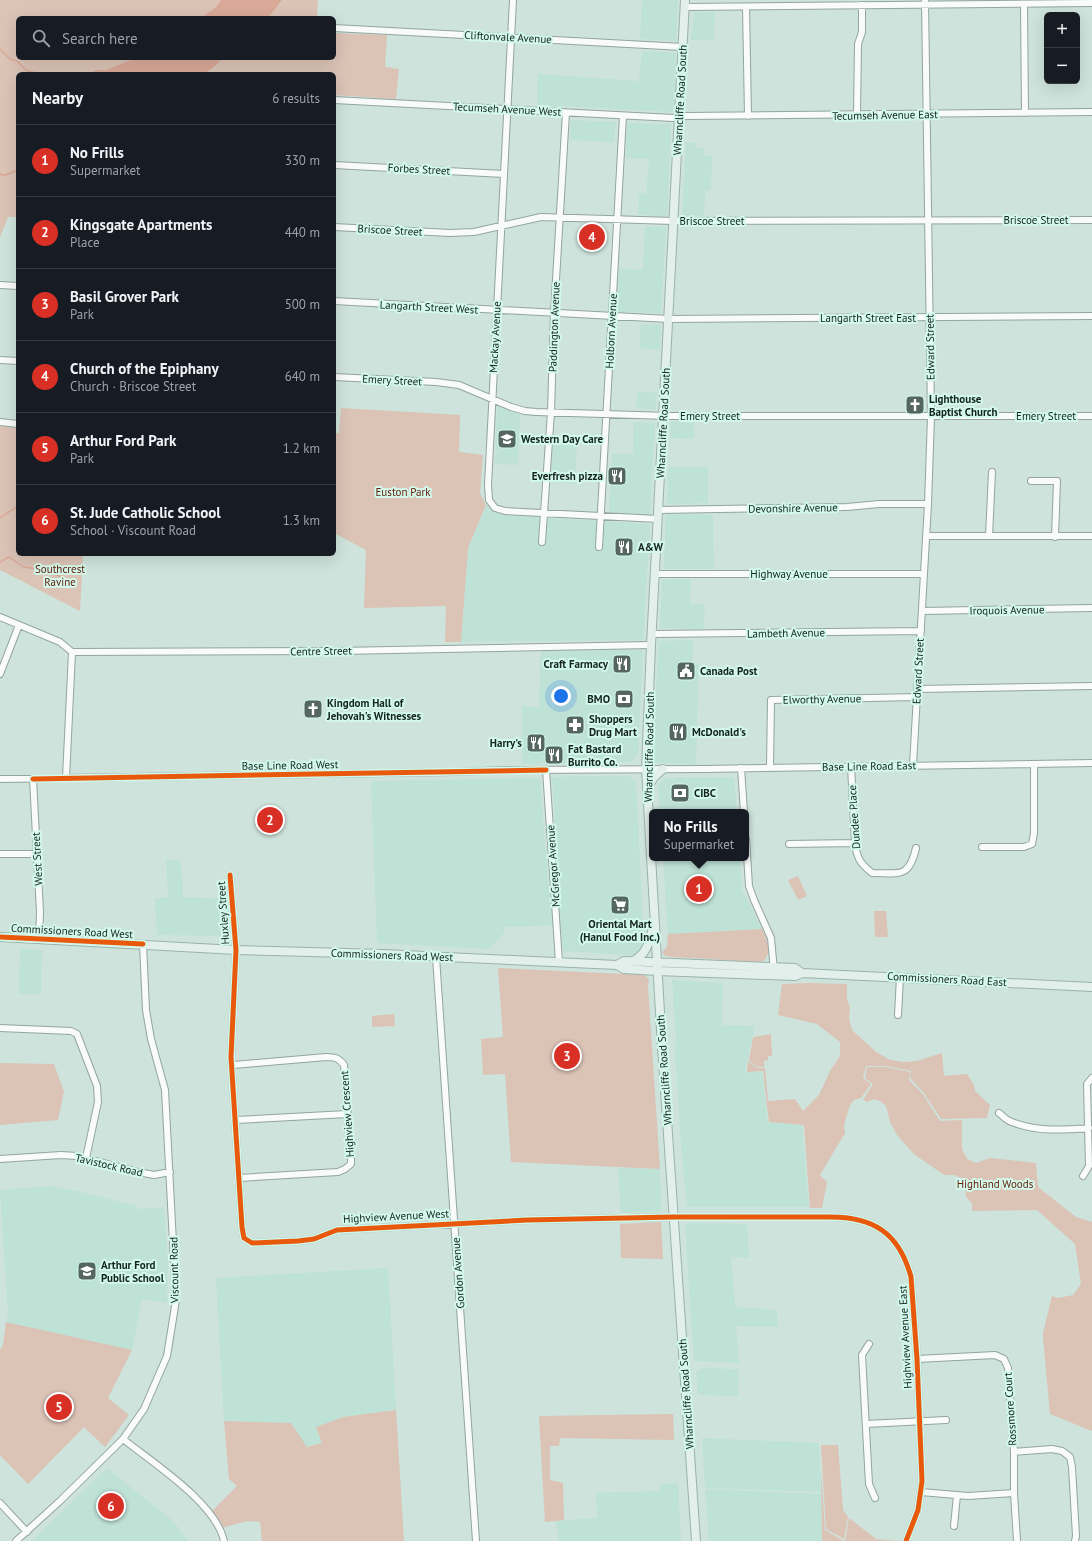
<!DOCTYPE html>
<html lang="en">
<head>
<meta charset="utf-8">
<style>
  body { margin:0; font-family:"PT Sans",sans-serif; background:#242831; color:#f1f3f6 }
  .controls { position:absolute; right:12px; top:12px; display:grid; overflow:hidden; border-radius:6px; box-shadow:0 4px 16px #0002 }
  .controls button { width:36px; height:36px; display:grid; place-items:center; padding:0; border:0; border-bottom:1px solid #363941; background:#171b24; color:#f1f3f6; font:20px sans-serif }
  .you { position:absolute; left:561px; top:696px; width:14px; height:14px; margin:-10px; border:3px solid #fff; border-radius:50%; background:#1a73e8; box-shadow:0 0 0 6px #1a73e833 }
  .badge { display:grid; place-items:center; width:26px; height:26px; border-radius:50%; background:#d93025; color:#fff; font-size:13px; font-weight:700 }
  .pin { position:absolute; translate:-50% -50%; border:2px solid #fff; box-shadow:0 1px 4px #0006 }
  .popup { position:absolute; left:649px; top:809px; width:100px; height:52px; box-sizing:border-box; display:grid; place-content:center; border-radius:6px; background:#171b24; filter:drop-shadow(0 1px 3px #0005); font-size:13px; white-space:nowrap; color:#9ea1a6 }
  .popup b { font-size:15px; color:#f1f3f6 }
  .popup::after { content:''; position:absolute; left:50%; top:100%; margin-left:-8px; border:8px solid transparent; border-top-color:#171b24 }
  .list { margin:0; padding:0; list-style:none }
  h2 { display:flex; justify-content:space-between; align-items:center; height:52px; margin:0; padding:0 16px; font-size:17px }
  h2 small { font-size:13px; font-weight:400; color:#9ea1a6 }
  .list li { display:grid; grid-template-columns:26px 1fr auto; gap:12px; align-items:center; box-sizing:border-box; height:72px; padding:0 16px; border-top:1px solid #363941 }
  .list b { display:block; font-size:15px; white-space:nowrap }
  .list p { margin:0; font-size:13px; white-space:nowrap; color:#9ea1a6 }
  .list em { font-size:13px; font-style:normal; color:#9ea1a6 }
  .icon { flex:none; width:22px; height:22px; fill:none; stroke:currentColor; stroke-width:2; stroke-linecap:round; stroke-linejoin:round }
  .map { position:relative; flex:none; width:1092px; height:1541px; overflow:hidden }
  .search { position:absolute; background:#171b24; box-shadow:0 4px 16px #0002; left:16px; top:16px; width:320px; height:44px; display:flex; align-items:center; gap:10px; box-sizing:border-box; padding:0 14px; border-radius:6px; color:#9ea1a6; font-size:15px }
  .panel { position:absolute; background:#171b24; box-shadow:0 4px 16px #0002; left:16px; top:72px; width:320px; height:484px; border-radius:6px }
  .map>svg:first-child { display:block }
</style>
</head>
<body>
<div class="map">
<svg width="1092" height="1541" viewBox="0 0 1092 1541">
  <rect width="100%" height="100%" fill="#cee3db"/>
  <path fill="#bfe2d6" d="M642,0H678L676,41L640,39Z
    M694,12H715L714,40H691Z
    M642,51L676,53L673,112L537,105L538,74L639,81Z
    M571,120L616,122L614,142L570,140Z
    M627,123L671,124L667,216L638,215L639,193L646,194L649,159L626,158Z
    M686,142L696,143V148H705V156H712L711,190L705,191L704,216H682Z
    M645,226L666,227L661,313L617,312L618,268L643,270Z
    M641,324L661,325L660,350L639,348Z
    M638,391L657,393L655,410L636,408Z
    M499,407L520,414L518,465L495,464L497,408Z
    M694,421V439L670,438L671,422Z
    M634,422L655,423L650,515L609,512L612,454H633Z
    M553,443L577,445L575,484L551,482Z
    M668,467H708V503L667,504Z
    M486,505L504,515L649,524L650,525L643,640L461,642L468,548Z
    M666,514L713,515L714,569H664Z
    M691,579L690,605L705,604L704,629L660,628L662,580Z
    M693,640V664H699L696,765L651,762L659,641Z
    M608,650H643L638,754L632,762L522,764V706L539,707L541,651Z
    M583,776H631V780H636L644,945L638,952L630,955L563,951L561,925L505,927L504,933L489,949L377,943L371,781L540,778L549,893L560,890L552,777Z
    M734,777L737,812H660L658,784L665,778Z
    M663,858H740L742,890L762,929L668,934Z
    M166,860L181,861L183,897L228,899L229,936L157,935L155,899L168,897Z
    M20,949L42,950L41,994H19Z
    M672,980L723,983L722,1025L755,1026L745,1071L747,1073L762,1072L768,1122L802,1125L809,1207H687L681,1146L675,1052L676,1039Z
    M618,1168L660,1169L661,1211L621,1213Z
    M51,1186L77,1191L137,1206L138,1209L164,1207L168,1262L167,1303L142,1299L132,1350L6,1322L8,1314L0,1190Z
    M688,1223L747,1224L749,1258L731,1257L735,1307L777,1310L778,1327L736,1326L739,1363L694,1361L685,1226Z
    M388,1268L396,1410L343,1417L316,1427L322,1443L306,1447L291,1423L224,1421L216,1278Z
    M704,1368L739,1369L738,1396L698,1395L696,1372Z
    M702,1438L819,1443L821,1492L705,1488Z
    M107,1468L174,1522L188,1541H32Z
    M678,1483L681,1541H559L556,1521L597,1518L596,1493L660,1491L661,1484Z
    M705,1489L821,1494L822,1541H709Z"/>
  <path fill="#dbc3b6" d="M0,0H221L216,7L201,18H18V58H136L105,70H96L88,74H18V217H8L0,237Z
    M282,0H318L317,18H267Z
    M334,33L387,35L385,67L399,69L396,99L334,95V74H205L217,66L222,58H334Z
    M341,408L460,415L459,452L483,455L480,493L486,505L468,548L461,642H445L446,606L364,608L366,550L334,533V433H339Z
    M0,426L18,428V554H83L80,611L0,570Z
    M798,876L807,896L798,900L788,880Z
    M874,911H886L888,937H875Z
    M762,929C768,940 774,959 758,963L711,959L671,957L665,956L662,952L667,947L668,934Z
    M498,968L645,975L649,980L648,986L660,1169L511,1162L505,1074L483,1075L481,1039L503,1037Z
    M808,983L847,984V999L850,1008L849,1018L852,1030L876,1052L890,1060L903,1062L917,1061L942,1053L944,1076L967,1074L974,1085L975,1091L990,1105L987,1118L941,1119L923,1092L910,1078L911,1071L887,1066H866L863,1078L871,1084L861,1098L854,1100L850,1105L844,1125L845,1133L820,1175L827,1182L822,1208H810L804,1125L769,1122L763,1071L747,1072L748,1061C753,1066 758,1069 765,1068L768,1101L795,1099L803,1111L819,1095L830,1071L840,1056V1042L817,1024L778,1015L782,984Z
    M394,1014L395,1026L372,1027V1016Z
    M771,1034L772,1056H768V1060L764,1061V1067C757,1067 753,1066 749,1060L753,1037Z
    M0,1063L54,1064L64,1092L58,1120L0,1125Z
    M867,1067H886L910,1072L909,1080L922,1093L940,1121L962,1120V1149L967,1159L976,1163L990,1158L1036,1163L1038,1187L1076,1217L1092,1222V1431L1050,1414L1043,1338V1333L1052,1296L1058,1298L1073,1295L1081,1284L1075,1244L1037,1210L972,1211V1203L966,1197L965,1187L963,1179L954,1175H944L914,1154L897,1135L890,1122L886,1106L880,1101L874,1099L867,1102L863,1100L873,1084L865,1078Z
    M661,1222L663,1259L621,1258L620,1224Z
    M6,1322L132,1350L108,1398L129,1415L105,1447L84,1427L28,1484L0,1455V1350L3,1345Z
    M396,1410L404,1541H262L260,1522L247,1521L222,1528L212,1511L237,1486L229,1479L224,1421L291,1423L307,1447L322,1443L316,1427L343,1417Z
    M673,1414L674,1440L560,1438L559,1446H550V1480L563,1483L564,1520L545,1522L539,1416Z
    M821,1445H838L843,1510L848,1517L844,1539L826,1529Z
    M821,1468L825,1530L844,1541H822Z
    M849,1518L876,1539L899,1541H845Z"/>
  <path fill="#daa997" d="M221,0H282L268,18H201L216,7Z
    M136,58H222L217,65L205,74H88L96,70H105Z"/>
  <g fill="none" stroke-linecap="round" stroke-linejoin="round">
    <path stroke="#daa997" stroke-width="1.5" d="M0,49L10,59L17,61L27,71L42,74
      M74,74H83
      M0,173L1,175H6L18,170
      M0,518L18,506
      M0,562L9,557L24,567L38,569L68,579"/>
    <g stroke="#94a49e" stroke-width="8">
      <path id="minor" d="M513,0L488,485L489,500L495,508L505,511L658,519
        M1024,4L1025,113
        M685,7L1092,3
        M746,7L748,116
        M334,28L683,47
        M334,100L673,118L686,116L1092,112
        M857,115L858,44L862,32V5
        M334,165L504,174
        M334,227L450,233L474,232L541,217L674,221L1092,220
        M0,285L18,286
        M334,301L669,319L1092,316
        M0,360L18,361
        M334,377L436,382L459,385L511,407L525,411L536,412L670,416H1092
        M0,422L18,424
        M1031,481H1057L1055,537
        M659,510L847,507L879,504H928
        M926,536H1092
        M989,536L992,472
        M542,542L551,412L554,313L566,113
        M599,547L623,116
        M655,574H923
        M922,611L1092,608
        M0,617L60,642L72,652L339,651L651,645
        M652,634L921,631
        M0,674L19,625
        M918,689L1092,686
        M913,765L928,504L931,416L925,0
        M851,766L855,843C857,859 860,863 872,873C899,873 909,879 916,848
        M741,768L744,812
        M770,768L771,700L917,697
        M546,770L559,962
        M66,778L72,652
        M0,779L454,772L513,770L705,769L1092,763
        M33,779L40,912L39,939
        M746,839L749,886L754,900L771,938L774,971
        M789,844L855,843
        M982,847H1024L1032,844L1034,833V764
        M0,854H37
        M230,875L236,950L231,1057L242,1227L244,1238L252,1243L298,1241L314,1239L337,1230L527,1220L674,1217H830C874,1217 899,1233 911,1277L917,1359L922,1481L918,1510L906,1541
        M436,957L476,1541
        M898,1015L900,977
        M0,1028L71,1031L77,1034L97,1086L98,1102L86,1158
        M233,1065L326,1057C335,1057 339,1058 344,1065L351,1155V1164L345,1169L338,1172L239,1178
        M999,1113C1003,1116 1007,1121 1012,1122C1036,1132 1064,1130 1089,1128
        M236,1120L347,1114
        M0,1159L61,1155L77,1156L138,1172L154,1175L170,1172
        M1083,1176L1089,1166L1087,1084L1092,1078
        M869,1344L862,1355L869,1484L875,1498
        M917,1359L995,1355L1004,1359L1008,1368L1014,1452V1493L1017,1541
        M866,1424L946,1420
        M123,1439C153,1463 216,1503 224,1541
        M1014,1452L1052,1449L1062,1451L1070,1457L1072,1467L1076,1536L1075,1541
        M921,1492L968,1496L1014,1493
        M0,1503L27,1532
        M954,1526L957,1495
        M16,1541L60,1501L123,1439L144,1409L167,1356L176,1300L165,1090L151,1039L146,1010L143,944"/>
    </g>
    <g stroke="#99b3ab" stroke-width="10">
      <path id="major" d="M685,0L651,645L646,769L662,1047L696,1541
        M647,788L654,777L663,769
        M0,937L236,950L383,954L617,965L624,969L657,971L795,976L802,973L1092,987
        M633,961C647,954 649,942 653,928
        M617,965L624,961L795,968L802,973"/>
    </g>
    <use href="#minor" stroke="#f8fbfa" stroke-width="6"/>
    <use href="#major" stroke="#e3efeb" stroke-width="8"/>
    <g stroke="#d2f9eb" stroke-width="8">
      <path id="cycleway" d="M33,779L546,770
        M230,875L236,950L231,1057L242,1227L244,1238L252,1243L298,1241L314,1239L337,1230L527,1220L674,1217H830C874,1217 899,1233 911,1277L917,1359L922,1481L918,1510L906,1541
        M0,937L143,944"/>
    </g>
    <use href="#cycleway" stroke="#e8590c" stroke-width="5"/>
  </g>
  <defs>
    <g id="church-square" transform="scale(1)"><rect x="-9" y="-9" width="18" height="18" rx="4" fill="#556660" stroke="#d2f9eb"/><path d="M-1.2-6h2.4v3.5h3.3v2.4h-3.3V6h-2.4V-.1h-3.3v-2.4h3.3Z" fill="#fff"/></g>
    <g id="school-square" transform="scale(1)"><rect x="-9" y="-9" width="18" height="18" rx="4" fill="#556660" stroke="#d2f9eb"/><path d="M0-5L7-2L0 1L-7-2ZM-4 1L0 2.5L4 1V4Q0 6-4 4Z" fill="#fff"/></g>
    <g id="restaurant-square" transform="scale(1)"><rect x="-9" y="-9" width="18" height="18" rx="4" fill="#556660" stroke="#d2f9eb"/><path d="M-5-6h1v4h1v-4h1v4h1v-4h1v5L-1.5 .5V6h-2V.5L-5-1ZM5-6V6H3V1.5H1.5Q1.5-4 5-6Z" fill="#fff"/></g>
    <g id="civic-square" transform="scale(1)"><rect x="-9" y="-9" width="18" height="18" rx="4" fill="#556660" stroke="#d2f9eb"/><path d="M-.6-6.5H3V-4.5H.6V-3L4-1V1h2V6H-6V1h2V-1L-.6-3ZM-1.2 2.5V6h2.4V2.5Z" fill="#fff"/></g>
    <g id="bank-square" transform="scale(1)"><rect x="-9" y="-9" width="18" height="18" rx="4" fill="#556660" stroke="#d2f9eb"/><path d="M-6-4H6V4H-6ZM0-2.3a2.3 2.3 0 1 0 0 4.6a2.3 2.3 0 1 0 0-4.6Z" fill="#fff"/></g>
    <g id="pharmacy-square" transform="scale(1)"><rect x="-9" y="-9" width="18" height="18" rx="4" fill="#556660" stroke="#d2f9eb"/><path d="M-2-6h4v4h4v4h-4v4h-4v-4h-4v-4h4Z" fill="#fff"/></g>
    <g id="supermarket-square" transform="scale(1)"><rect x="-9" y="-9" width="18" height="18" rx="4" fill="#556660" stroke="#d2f9eb"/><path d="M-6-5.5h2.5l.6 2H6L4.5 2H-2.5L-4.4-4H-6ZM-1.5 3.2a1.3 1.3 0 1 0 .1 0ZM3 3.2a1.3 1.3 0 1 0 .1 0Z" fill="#fff"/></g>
  </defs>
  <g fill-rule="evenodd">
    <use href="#church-square" x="915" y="405"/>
    <use href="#school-square" x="507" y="439"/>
    <use href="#restaurant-square" x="617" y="476"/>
    <use href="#restaurant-square" x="624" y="547"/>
    <use href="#restaurant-square" x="622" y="664"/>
    <use href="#civic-square" x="686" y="671"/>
    <use href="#bank-square" x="624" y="699"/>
    <use href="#church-square" x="313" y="709"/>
    <use href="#pharmacy-square" x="575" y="725"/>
    <use href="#restaurant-square" x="678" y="732"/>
    <use href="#restaurant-square" x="536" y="743"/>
    <use href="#restaurant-square" x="554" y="755"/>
    <use href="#bank-square" x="680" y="793"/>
    <use href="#supermarket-square" x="620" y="905"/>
    <use href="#school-square" x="87" y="1271"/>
  </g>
  <g text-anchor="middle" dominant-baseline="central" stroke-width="4" stroke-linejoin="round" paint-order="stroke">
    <g font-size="11" fill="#14231e" stroke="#d2f9eb">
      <text transform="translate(508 37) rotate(3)">Cliftonvale Avenue</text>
      <text transform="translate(680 100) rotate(-87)">Wharncliffe Road South</text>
      <text transform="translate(507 109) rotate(3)">Tecumseh Avenue West</text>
      <text transform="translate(885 115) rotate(-1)">Tecumseh Avenue East</text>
      <text transform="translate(419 169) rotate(3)">Forbes Street</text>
      <text x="1036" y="220">Briscoe Street</text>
      <text x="712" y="221">Briscoe Street</text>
      <text transform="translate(390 230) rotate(3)">Briscoe Street</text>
      <text transform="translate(429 307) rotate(3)">Langarth Street West</text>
      <text x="868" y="318">Langarth Street East</text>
      <text transform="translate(554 327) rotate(-88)">Paddington Avenue</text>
      <text transform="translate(611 331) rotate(-87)">Holborn Avenue</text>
      <text transform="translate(495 337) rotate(-87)">Mackay Avenue</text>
      <text transform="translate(930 347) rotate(-91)">Edward Street</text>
      <text transform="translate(392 380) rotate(3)">Emery Street</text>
      <text x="710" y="416">Emery Street</text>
      <text x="1046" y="416">Emery Street</text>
      <text transform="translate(663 423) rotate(-87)">Wharncliffe Road South</text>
      <text transform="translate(793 508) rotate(-1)">Devonshire Avenue</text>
      <text x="789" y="574">Highway Avenue</text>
      <text transform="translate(1007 610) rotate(-1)">Iroquois Avenue</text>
      <text transform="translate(786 633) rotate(-1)">Lambeth Avenue</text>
      <text transform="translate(321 651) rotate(-1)">Centre Street</text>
      <text transform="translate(918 671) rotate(-87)">Edward Street</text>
      <text transform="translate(822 699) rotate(-1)">Elworthy Avenue</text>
      <text transform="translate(649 747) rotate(-89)">Wharncliffe Road South</text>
      <text transform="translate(290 765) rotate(-1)">Base Line Road West</text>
      <text transform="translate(869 766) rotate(-1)">Base Line Road East</text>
      <text transform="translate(854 817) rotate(-94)">Dundee Place</text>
      <text transform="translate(37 859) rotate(-93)">West Street</text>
      <text transform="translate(553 866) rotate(-94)">McGregor Avenue</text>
      <text transform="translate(223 913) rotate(-94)">Huxley Street</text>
      <text transform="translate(72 931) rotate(3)">Commissioners Road West</text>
      <text transform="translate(392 955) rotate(2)">Commissioners Road West</text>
      <text transform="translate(947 979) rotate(3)">Commissioners Road East</text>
      <text transform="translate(664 1070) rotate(-94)">Wharncliffe Road South</text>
      <text transform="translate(347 1114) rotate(-94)">Highview Crescent</text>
      <text transform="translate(109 1165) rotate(13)">Tavistock Road</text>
      <text transform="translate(396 1216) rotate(-3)">Highview Avenue West</text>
      <text transform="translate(174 1270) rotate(-91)">Viscount Road</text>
      <text transform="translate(458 1273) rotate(-94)">Gordon Avenue</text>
      <text transform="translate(905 1337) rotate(-93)">Highview Avenue East</text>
      <text transform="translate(686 1394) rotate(-94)">Wharncliffe Road South</text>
      <text transform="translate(1010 1409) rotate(-94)">Rossmore Court</text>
    </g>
    <g font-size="11" font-weight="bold" fill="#14231e" stroke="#d2f9eb" text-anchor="start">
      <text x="929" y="399">Lighthouse<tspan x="929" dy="13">Baptist Church</tspan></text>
      <text x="521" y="439">Western Day Care</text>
      <text x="603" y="476" text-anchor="end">Everfresh pizza</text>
      <text x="638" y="547">A&amp;W</text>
      <text x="608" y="664" text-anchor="end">Craft Farmacy</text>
      <text x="700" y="671">Canada Post</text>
      <text x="610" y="699" text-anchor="end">BMO</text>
      <text x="327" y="703">Kingdom Hall of<tspan x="327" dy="13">Jehovah's Witnesses</tspan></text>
      <text x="589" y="719">Shoppers<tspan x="589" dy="13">Drug Mart</tspan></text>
      <text x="692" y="732">McDonald's</text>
      <text x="522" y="743" text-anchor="end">Harry's</text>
      <text x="568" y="749">Fat Bastard<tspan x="568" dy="13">Burrito Co.</tspan></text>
      <text x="694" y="793">CIBC</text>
      <text x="620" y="924" text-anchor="middle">Oriental Mart<tspan x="620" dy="13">(Hanul Food Inc.)</tspan></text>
      <text x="101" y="1265">Arthur Ford<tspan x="101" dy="13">Public School</tspan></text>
    </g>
    <g font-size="11" fill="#66200d" stroke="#d2f9eb">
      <text x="403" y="492">Euston Park</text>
      <text x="60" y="569">Southcrest<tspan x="60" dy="13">Ravine</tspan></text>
      <text x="995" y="1184">Highland Woods</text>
    </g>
  </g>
</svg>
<div class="controls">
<button>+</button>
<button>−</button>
</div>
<div class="you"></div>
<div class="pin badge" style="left:699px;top:889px">1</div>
<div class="popup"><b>No Frills</b>Supermarket</div>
<div class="pin badge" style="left:270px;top:820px">2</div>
<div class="pin badge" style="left:567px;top:1056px">3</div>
<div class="pin badge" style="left:592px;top:237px">4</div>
<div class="pin badge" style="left:59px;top:1407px">5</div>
<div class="pin badge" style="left:111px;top:1506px">6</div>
<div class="search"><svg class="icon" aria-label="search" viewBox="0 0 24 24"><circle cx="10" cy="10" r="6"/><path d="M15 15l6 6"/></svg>Search here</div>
<section class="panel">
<h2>Nearby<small>6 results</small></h2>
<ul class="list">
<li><span class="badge">1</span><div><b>No Frills</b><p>Supermarket</p></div><em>330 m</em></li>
<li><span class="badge">2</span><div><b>Kingsgate Apartments</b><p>Place</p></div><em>440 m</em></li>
<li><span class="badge">3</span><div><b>Basil Grover Park</b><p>Park</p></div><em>500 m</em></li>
<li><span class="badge">4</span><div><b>Church of the Epiphany</b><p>Church · Briscoe Street</p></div><em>640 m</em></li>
<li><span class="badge">5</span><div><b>Arthur Ford Park</b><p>Park</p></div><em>1.2 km</em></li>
<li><span class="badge">6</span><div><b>St. Jude Catholic School</b><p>School · Viscount Road</p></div><em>1.3 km</em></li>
</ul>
</section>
</div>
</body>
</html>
